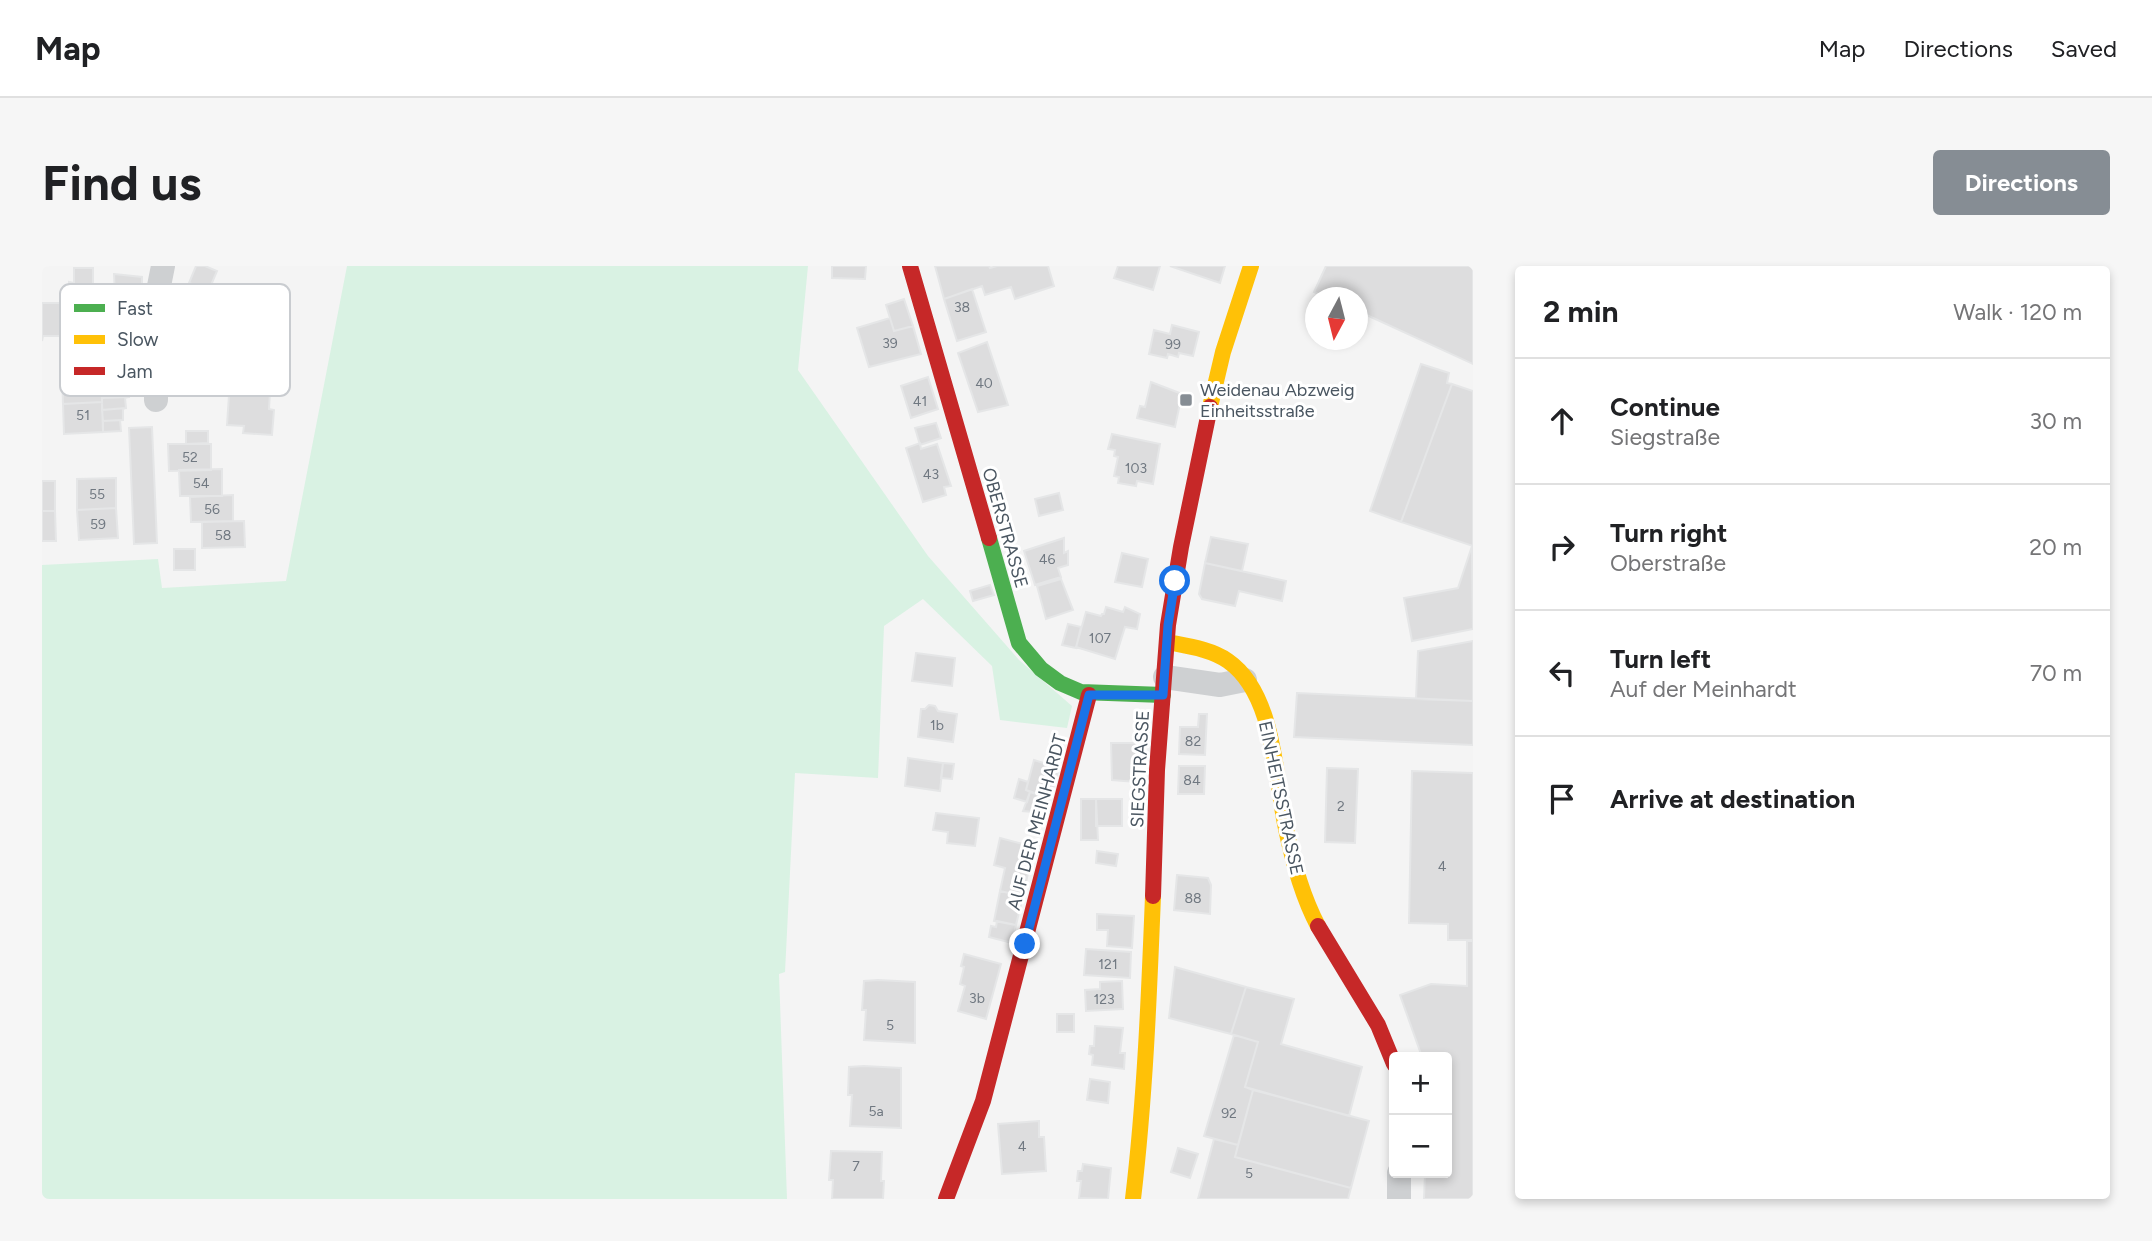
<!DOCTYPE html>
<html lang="en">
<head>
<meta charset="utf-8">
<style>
  body { margin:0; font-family:Figtree,sans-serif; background:#f6f6f6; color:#202124 }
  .controls { position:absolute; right:21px; bottom:21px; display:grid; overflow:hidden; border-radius:7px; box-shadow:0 4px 10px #0003 }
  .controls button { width:63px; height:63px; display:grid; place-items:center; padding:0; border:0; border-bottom:2px solid #e0e0e0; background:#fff; color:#202124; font:35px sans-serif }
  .compass { position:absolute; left:1263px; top:21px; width:63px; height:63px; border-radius:50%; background:#fff; box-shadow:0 4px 10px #0003; rotate:187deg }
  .stop { position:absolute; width:21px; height:21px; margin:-16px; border:5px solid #1a73e8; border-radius:50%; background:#fff }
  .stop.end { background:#1a73e8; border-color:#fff; box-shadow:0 2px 7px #0008 }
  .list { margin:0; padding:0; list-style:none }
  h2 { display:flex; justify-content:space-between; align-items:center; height:91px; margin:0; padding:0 28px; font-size:30px }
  h2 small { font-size:23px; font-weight:400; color:#757577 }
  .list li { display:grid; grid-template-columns:46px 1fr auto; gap:21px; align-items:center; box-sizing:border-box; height:126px; padding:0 28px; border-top:2px solid #e0e0e0 }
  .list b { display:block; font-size:26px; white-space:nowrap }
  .list p { margin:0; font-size:23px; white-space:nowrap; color:#757577 }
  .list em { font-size:23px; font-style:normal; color:#757577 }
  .icon { flex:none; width:38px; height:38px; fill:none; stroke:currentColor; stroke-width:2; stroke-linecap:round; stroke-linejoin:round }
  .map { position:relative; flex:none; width:1431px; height:933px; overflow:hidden; border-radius:7px }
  header { display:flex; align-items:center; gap:42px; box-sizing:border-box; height:98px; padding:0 35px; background:#fff; border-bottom:2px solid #e0e0e0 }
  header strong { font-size:33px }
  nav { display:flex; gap:38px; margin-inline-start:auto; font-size:24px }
  .intro { display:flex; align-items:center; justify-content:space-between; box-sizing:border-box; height:168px; padding:0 42px }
  h1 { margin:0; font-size:49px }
  .button { padding:18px 32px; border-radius:7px; background:#868d94; color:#fff; font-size:24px; font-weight:700 }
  main { display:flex; gap:42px; padding:0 42px }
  aside { flex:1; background:#fff; border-radius:7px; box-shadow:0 4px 10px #0003 }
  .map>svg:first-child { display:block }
</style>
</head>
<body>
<header>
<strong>Map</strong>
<nav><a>Map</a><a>Directions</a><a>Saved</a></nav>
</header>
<div class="intro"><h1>Find us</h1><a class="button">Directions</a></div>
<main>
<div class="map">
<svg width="1431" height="933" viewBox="0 0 1431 933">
  <rect width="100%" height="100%" fill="#f4f4f4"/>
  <path fill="#d9f2e3" d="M305,0H766L756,104L886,290L977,394L1030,440L1025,462L958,454L950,400L881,333L842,360L836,512L753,507L743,706L737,708L745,933H0V299L116,293L120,322L244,315Z"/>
  <path fill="#ddddde" stroke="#e5e6e7" stroke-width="2" d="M154,0H163L175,5L167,24L147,17Z
    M790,0H824L823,13L790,12Z
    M893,0H947L948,2L955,0H1006L1012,20L973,33L969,21L943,29L940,20L902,33Z
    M1076,0H1118L1111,24L1072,12Z
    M1128,0H1183L1178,17Z
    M1284,0H1431V98L1316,45V32H1285L1272,26Z
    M32,2H51V33H77L75,53H54V59H22V49H27V16L32,17Z
    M72,8L100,11V30H73Z
    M930,23L944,66L915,75L902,33Z
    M862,33L871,60L852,65L844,39Z
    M0,37H27V49H22V59H26V70H1L0,75Z
    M848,52L852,65L871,60L879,88L827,101L815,62Z
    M1130,59L1157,66L1151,90L1137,87L1136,91L1126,88L1125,92L1107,88L1112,64L1128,68Z
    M945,76L966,139L936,146L916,87Z
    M1379,98L1407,107L1405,117L1410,118L1359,256L1328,245Z
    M59,106L60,136L21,138L20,107Z
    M886,111L896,143L869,152L859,120Z
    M1109,116L1140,128L1133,161L1095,152L1098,140L1103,141Z
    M1410,118L1431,125V280L1359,256Z
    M86,120L87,131L60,132L59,121Z
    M204,123L233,125L228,126L227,143L232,144L230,169L201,167L202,160L185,159L187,129L204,130Z
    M87,131L83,132L84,142L60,144V132Z
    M60,136L61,166L22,168L21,138Z
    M84,142L81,143V154L61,155L60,144Z
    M78,154L79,165L61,166V155Z
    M894,157L899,172L878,179L873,162Z
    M110,161L115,277L92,278L87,162Z
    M144,165H166V177L144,178Z
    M1070,168L1118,178L1111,218L1095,215L1094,220L1076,217L1077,211L1072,210L1076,191L1072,190L1073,184L1066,183Z
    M878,177L879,183L895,178L909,220L902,221L904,229L881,236L864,182Z
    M126,178H169V204L127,205Z
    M180,203V230H138L137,204Z
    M74,212V242L35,244V213Z
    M0,215H13V245H0Z
    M1017,227L1021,244L997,250L993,233Z
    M191,229V255L149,256L148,231Z
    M74,242L76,272L37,274L35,244Z
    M0,245H13L14,275H0Z
    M202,255L203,281L160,282V256Z
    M1169,271L1206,278L1200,305L1163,297Z
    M1022,272V287L1026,285V299L1016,302L1019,311L993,319L982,285Z
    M1430,280L1431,363L1370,375L1362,332L1416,322Z
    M132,283H153V304H132Z
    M1080,287L1106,293L1100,321L1073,316Z
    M1163,297L1244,315L1240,335L1197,325L1193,340L1160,333L1157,328Z
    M1019,313L1031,344L1004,353L995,320Z
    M948,319L952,329L931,335L928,325Z
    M1064,341L1081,346L1083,341L1098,348L1095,363L1083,361L1073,393L1034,381L1044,346L1059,350L1060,348H1062Z
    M1026,358L1039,361L1034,382L1020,379Z
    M1431,375V435L1374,433L1376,385Z
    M874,387L913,392L910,420L870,415Z
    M1255,427L1431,435V479L1252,471Z
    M887,439L893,440L896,445L915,448L911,476L876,471L879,443H883Z
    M1157,448H1165L1163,489L1137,488L1138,461H1156Z
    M1069,477H1095L1094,516L1070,514Z
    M866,492L901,497L898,525L863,520Z
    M992,494L1017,502L1008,532L984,524Z
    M901,497L912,498L910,513L899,512Z
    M1137,500H1163L1162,528H1136Z
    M1285,502L1316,503L1313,577L1283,576Z
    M1370,505L1431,507V674H1406V658L1367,657Z
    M977,513L986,516L984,524L988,526L985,536L972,532Z
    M988,526L1007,532L1003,547L981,545Z
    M1039,533H1054L1056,574H1039Z
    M1054,533H1080V560H1054Z
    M894,547L937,552L933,580L905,577L906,566L891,564Z
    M958,572L981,578L975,604L986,607L981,630L958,625L963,602L952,599Z
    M1055,585L1076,588L1074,600L1054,597Z
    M1135,609L1166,612L1169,619L1168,648L1132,644Z
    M958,625L981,630L974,659L952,655Z
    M1055,648L1092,650L1090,682L1065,680L1066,664H1055Z
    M955,655L974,659L970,677L947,671L949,660L954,661Z
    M1425,675H1431V933H1382L1383,907H1405V791H1380L1358,729L1389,718L1425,720Z
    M1044,683L1089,686L1088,712L1042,709Z
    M922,688L959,698L944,753L916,745L923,720L918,718L922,701L919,700Z
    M1133,701L1204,721L1189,768L1127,752Z
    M836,714L873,716V777L822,774L824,744H820L822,715Z
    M1080,715L1081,743L1044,745L1043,724L1058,723V716Z
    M1204,721L1252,733L1239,778L1320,801L1307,850L1203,821L1216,776L1189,768Z
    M1015,748H1032V766H1015Z
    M1053,760L1081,762L1078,787H1083L1082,803L1050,799L1051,789L1047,788L1048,780H1052Z
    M1192,769L1216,776L1203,821L1211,824L1196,879L1162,870Z
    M822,800L859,802V862L808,860L810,829H806L807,801Z
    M1048,813L1068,816L1066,837L1045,834Z
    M1211,824L1327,855L1309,922L1193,891Z
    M997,855V871H1002L1004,905L960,908L956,858Z
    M1172,873L1196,879L1193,891L1309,922L1306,933H1156Z
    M1136,882L1156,888L1148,912L1129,906Z
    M789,885L840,886L839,915H842L841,933H790L791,914H787Z
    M1041,898L1069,902L1066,933L1037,932L1039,915H1035L1036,905H1040Z"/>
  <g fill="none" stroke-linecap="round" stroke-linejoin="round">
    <path stroke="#ced0d2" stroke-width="24" d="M114,134L115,30L121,0
      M1123,411L1178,419L1203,414
      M1357,907V933"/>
    <path stroke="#4caf50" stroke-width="16" d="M947,272L977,377L999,403L1018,417L1039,426L1121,429"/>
    <path stroke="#ffc107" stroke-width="16" d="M1168,141L1181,86L1209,0
      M1125,376C1145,380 1169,383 1186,395C1232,427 1233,508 1243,558C1250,593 1259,628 1276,660
      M1091,933C1103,832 1107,731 1111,630"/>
    <path stroke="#c62828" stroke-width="16" d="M868,0L947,272
      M1111,630L1115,504L1126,359L1139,281L1168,141
      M1276,660L1336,759L1352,798
      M904,933L941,835L1047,429"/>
  </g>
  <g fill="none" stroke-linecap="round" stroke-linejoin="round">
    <path stroke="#1a73e8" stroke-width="9" d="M983,678L1047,429H1121L1126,359L1133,315"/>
  </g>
  <rect fill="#868d94" stroke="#fff" stroke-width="2.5" x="1137" y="127" width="14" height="14" rx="3.5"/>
  <g text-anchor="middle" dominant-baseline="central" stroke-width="6" stroke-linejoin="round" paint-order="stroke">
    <g font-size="14" fill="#707881">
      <text x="920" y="41">38</text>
      <text x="848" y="77">39</text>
      <text x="1131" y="78">99</text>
      <text x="942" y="117">40</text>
      <text x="878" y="135">41</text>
      <text x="41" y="149">51</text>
      <text x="148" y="191">52</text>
      <text x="1094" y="202">103</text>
      <text x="889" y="208">43</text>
      <text x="159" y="217">54</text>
      <text x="55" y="228">55</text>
      <text x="170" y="243">56</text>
      <text x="56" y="258">59</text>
      <text x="181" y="269">58</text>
      <text x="1005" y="293">46</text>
      <text x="1058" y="372">107</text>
      <text x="895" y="459">1b</text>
      <text x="1151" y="475">82</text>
      <text x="1150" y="514">84</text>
      <text x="1299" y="540">2</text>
      <text x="1400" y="600">4</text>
      <text x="1151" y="632">88</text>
      <text x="1066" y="698">121</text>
      <text x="935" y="732">3b</text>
      <text x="1062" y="733">123</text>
      <text x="848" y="759">5</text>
      <text x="834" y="845">5a</text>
      <text x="1187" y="847">92</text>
      <text x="980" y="880">4</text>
      <text x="814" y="900">7</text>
      <text x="1207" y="907">5</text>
    </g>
    <g font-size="18" fill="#4a5661" stroke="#fff" text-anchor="start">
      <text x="1158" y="124">Weidenau Abzweig<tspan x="1158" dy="21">Einheitsstraße</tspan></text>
    </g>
    <g font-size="18" fill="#4a5661" stroke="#fff">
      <text transform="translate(963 262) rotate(74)">OBERSTRASSE</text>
      <text transform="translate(1098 503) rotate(-87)">SIEGSTRASSE</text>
      <text transform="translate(1239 532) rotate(78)">EINHEITSSTRASSE</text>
      <text transform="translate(995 556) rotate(-75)">AUF DER MEINHARDT</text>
    </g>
  </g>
  <rect x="18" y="18" width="230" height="112" rx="10" fill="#fff" stroke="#c9ccd0" stroke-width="2"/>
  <rect x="32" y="38" width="31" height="8" fill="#4caf50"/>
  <rect x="32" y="69" width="31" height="9" fill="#ffc107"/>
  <rect x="32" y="101" width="31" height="8" fill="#c62828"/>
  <g font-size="19" fill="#4a5661">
    <text x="75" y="49">Fast</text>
    <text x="75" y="80">Slow</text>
    <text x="75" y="112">Jam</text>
  </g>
</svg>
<div class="controls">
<button>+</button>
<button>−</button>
</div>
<svg class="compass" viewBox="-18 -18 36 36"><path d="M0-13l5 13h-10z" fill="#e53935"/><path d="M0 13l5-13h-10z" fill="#757577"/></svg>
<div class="stop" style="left:1133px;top:315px"></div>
<div class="stop end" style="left:983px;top:678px"></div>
</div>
<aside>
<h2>2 min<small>Walk · 120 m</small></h2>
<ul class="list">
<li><svg class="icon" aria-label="ahead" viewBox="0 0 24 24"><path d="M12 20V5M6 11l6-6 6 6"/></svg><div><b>Continue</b><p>Siegstraße</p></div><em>30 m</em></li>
<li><svg class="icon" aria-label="right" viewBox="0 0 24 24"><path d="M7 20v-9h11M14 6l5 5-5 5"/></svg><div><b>Turn right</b><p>Oberstraße</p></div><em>20 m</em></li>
<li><svg class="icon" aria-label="left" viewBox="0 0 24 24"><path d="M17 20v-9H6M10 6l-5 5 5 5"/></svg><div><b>Turn left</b><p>Auf der Meinhardt</p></div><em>70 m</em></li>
<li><svg class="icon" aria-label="arrive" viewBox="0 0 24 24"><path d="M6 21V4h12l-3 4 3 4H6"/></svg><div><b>Arrive at destination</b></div></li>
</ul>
</aside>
</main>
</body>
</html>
